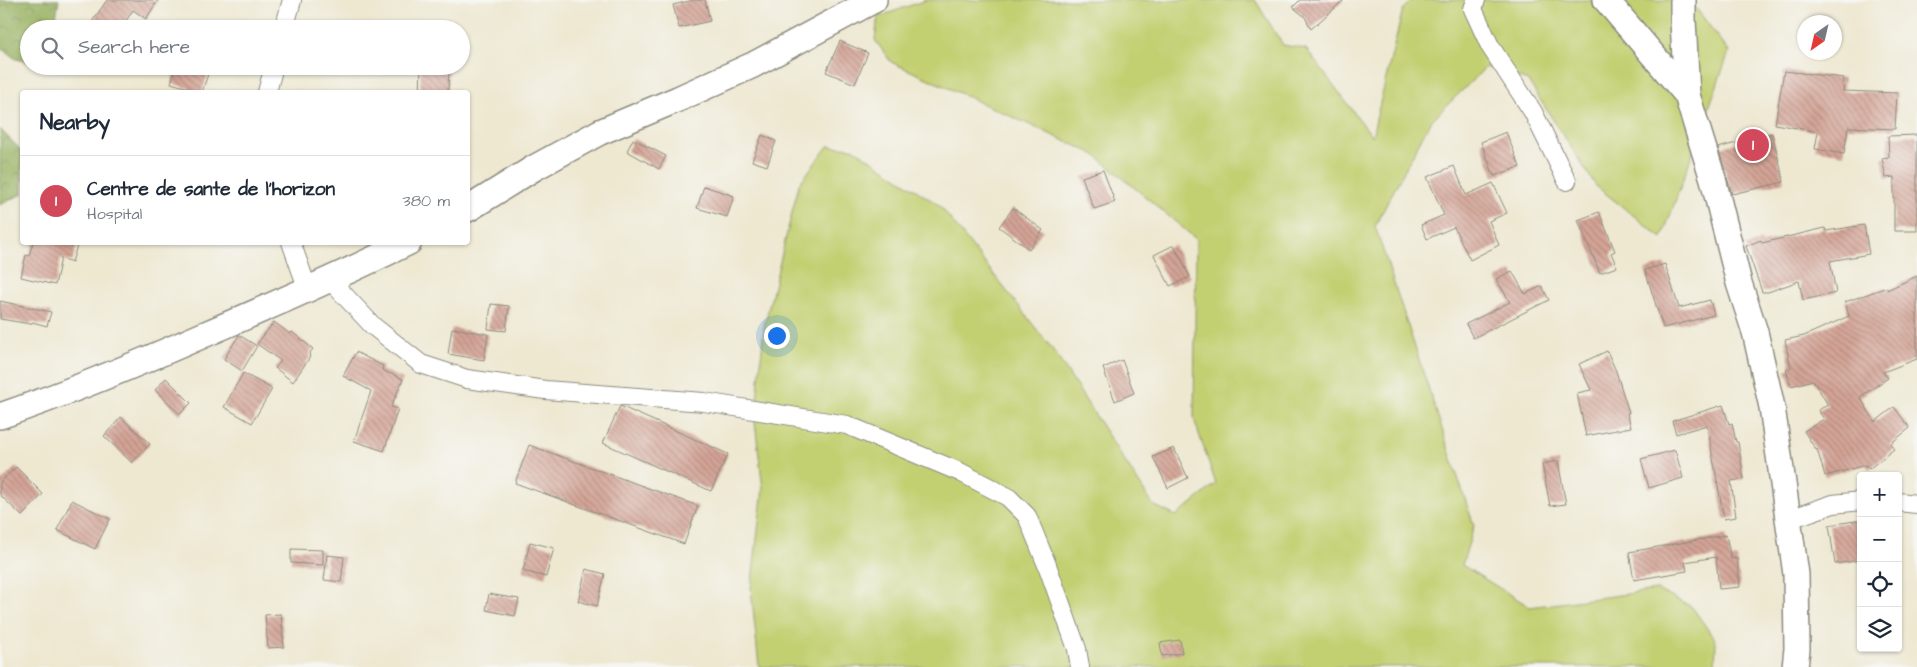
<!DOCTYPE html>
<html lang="en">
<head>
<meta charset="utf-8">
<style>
  body { margin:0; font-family:"Architects Daughter",sans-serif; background:#f6f6f7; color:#1f2937 }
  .controls { position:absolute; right:15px; bottom:15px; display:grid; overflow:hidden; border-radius:5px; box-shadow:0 1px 4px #0004 }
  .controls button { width:45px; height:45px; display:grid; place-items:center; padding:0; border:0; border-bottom:1px solid #e0e1e3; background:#fff; color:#1f2937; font:25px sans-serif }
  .compass { position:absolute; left:1797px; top:15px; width:45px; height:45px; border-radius:50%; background:#fff; box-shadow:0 1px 4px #0004; rotate:214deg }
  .you { position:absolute; left:776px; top:335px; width:18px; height:18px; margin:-12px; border:4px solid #fff; border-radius:50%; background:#1a73e8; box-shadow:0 0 0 8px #1a73e833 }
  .badge { display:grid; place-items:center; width:32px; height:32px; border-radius:50%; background:#d1495b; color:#fff; font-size:16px; font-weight:700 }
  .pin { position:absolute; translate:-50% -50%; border:2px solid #fff; box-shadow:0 1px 5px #0006 }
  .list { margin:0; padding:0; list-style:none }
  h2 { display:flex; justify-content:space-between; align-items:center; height:65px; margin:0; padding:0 20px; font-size:21px }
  h2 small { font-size:16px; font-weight:400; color:#747a83 }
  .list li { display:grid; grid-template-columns:32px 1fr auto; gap:15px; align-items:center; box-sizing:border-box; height:90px; padding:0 20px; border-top:1px solid #e0e1e3 }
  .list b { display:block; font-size:19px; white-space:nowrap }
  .list p { margin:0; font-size:16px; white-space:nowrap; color:#747a83 }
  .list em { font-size:16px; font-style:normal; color:#747a83 }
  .icon { flex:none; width:28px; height:28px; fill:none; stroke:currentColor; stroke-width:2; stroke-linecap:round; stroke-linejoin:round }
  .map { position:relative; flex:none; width:1917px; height:667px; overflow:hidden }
  .search { position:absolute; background:#fff; box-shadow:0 1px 4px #0004; left:20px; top:20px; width:450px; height:55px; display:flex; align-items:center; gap:12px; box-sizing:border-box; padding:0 18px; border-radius:28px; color:#747a83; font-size:19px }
  .panel { position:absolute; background:#fff; box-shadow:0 1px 4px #0004; left:20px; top:90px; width:450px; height:155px; border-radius:5px }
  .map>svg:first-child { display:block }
</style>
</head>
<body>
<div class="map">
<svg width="1917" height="667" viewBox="0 0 1917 667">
  <defs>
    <pattern id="forest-crowns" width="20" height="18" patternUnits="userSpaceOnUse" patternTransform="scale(1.25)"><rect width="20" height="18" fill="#9ab264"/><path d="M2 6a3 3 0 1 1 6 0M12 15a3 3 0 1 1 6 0" fill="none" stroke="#7e9153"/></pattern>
    <pattern id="building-back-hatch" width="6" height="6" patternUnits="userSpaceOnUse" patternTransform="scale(1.25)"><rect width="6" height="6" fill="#d4a496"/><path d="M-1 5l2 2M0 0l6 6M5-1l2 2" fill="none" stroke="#ac867b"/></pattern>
  </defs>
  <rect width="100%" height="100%" fill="#f6f6f2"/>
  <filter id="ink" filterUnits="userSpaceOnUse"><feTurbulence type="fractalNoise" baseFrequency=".02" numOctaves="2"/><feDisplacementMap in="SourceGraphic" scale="10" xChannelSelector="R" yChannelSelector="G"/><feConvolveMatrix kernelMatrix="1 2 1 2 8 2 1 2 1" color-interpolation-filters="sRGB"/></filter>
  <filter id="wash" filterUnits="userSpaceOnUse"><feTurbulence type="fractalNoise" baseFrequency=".0096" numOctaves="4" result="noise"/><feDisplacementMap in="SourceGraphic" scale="20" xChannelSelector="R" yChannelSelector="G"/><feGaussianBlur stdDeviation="1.12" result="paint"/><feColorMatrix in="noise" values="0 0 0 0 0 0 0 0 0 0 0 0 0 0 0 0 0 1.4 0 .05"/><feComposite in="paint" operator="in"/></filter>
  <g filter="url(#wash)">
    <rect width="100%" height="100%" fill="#eee8d1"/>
    <path fill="#c3d072" stroke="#777e4e" d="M926,0H1255L1283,45L1306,49L1372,136L1403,9L1412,0H1690L1729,52L1662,238L1596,186L1528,81L1486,67L1430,122L1375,226L1474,526L1462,565L1530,607L1657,590L1692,607L1716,641L1715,667H759L751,588L763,489L755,422L764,327L799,184L828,146L853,148L940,206L1053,350L1153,505L1176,516L1216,484L1194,419L1196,239L1094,154L891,62L875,40L878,17Z"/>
    <path fill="url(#forest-crowns)" stroke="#626e48" d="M0,0H59L54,29H29V62L16,59L0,48Z
      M0,129L22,151V194L0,205Z"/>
    <g id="blocks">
      <path fill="url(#building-back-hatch)" d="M107,0H158L146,19L133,10L121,29H87Z
        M694,0H705L710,21L679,28L673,5Z
        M1300,0H1344L1311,29L1305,17L1293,7Z
        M840,41L868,53L855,84L826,72Z
        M176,66H196L209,71L202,92L171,83Z
        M421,66H449L448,92H420Z
        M1784,71L1844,78L1843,91L1897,93L1895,129L1848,127L1844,154L1815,149L1818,132L1775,124Z
        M1506,132L1520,167L1494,176L1481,142Z
        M1772,133L1784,182L1732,194L1718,148Z
        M762,135L776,141L767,166L752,161Z
        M1917,135V231H1894V177L1886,178L1882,158L1889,157L1888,136Z
        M633,139L666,156L659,169L627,151Z
        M1454,166L1466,195L1493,183L1507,213L1489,221L1499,245L1470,260L1454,227L1427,239L1421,225L1444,215L1427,177Z
        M1103,170L1115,202L1094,209L1082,177Z
        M704,186L734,196L727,217L697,208Z
        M1013,208L1043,230L1029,249L999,227Z
        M1599,212L1615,251L1611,253L1617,267L1600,273L1578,220Z
        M1864,225L1869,254L1830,261L1836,293L1803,300L1799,281L1768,292H1762L1746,246L1761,240L1762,243L1825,228L1826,231Z
        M33,242H78L72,262L61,258L55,285L21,277L26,255L29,256Z
        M1174,245L1190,277L1170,286L1154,255Z
        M1665,264L1679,308L1710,300L1714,315L1663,328L1645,270Z
        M1512,271L1525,294L1542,286L1549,300L1473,338L1466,324L1510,302L1496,279Z
        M1917,276V359L1883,372L1888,378L1860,397L1875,422L1894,407L1910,428L1890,444L1894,449L1869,469L1866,465L1825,476L1817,449L1816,450L1804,431L1824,419L1818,410L1828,405L1813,380L1791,386L1786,370L1791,368L1785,340L1804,336L1849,316L1845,302L1887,287V290Z
        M0,301L51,312L47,326L32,322L31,324L0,319Z
        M491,304L509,306L506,331L488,329Z
        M274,322L290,334L292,332L313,349L309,354L310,357L293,382L275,368L281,361L257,344Z
        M452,328L488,334L484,360L448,354Z
        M239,335L257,346L242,371L224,359Z
        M1607,351L1616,371L1629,413H1627L1631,427L1586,436L1577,393L1591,390L1579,364Z
        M356,352L383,366L382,370L403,379L391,407L398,409L384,451L354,441L371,391L343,376Z
        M1122,360L1134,393L1115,401L1103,368Z
        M243,373L272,389L252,423L224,407Z
        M166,378L191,403L180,414L155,390Z
        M1723,405L1729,424L1732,423L1736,442H1738L1744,479L1731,481L1736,517L1724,519L1707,425L1676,434L1672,421Z
        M620,406L728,454L711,491L603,443Z
        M121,417L150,444L132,463L104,436Z
        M529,445L698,506L684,544L515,483Z
        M1174,448L1188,478L1168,488L1153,457Z
        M1675,450L1683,478L1649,488L1641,459Z
        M1558,461L1566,504L1550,506L1542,464Z
        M16,467L43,494L22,516L0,495V482Z
        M72,500L110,519L95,549L57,530Z
        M1861,520V560L1835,564L1829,525Z
        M1726,535L1731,559L1737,558L1740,587L1719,589L1716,557L1685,562L1687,571L1634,580L1629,552Z
        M530,542L554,548L546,577L523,571Z
        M291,549L323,550V565L291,563Z
        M327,555L344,557L341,582L324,580Z
        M586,569L605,574L597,606L578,601Z
        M489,594L519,599L515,616L486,610Z
        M281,614L284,647L268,648L265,615Z
        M1180,640L1182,653L1162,656L1160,643Z"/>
    </g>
  </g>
  <g filter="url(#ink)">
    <use href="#blocks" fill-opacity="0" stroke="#8c8a7e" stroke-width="1"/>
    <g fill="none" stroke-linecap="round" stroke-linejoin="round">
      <g stroke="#8c8a7e" stroke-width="20">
        <path id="street" d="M1476,0L1473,9L1490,46L1533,112L1567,181
          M284,29L292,0
          M267,92L274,66
          M291,242L308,290
          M331,281L373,326L421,364L467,379L545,390L704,402L847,425L960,472L1008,497L1027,516L1047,565L1077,649L1080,667
          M1898,502L1917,504
          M1790,519L1833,504L1861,501"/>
      </g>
      <g stroke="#8c8a7e" stroke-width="28">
        <path id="secondary" d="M1606,0L1687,95
          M1683,0V20L1687,95L1713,179L1739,283L1755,332L1772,407L1796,574L1797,649L1795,667
          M468,209L534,168L600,132L678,99L753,65L874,0
          M0,416C68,393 135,365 201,336C271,306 340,276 409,242"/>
      </g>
      <use href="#street" stroke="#fff" stroke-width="18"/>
      <use href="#secondary" stroke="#fff" stroke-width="25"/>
    </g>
  </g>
</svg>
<div class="controls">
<button>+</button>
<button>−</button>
<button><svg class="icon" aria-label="locate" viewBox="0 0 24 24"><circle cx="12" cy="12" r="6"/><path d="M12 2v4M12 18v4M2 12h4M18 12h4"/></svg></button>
<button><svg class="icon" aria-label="layers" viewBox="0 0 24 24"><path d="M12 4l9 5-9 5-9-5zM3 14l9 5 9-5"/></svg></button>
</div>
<svg class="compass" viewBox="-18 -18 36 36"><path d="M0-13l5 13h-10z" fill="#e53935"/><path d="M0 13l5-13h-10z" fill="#747a83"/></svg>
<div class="you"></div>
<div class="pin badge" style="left:1753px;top:145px">1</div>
<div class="search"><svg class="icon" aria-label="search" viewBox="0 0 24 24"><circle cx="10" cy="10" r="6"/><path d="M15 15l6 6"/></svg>Search here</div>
<section class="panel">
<h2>Nearby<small></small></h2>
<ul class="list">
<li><span class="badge">1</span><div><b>Centre de sante de l'horizon</b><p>Hospital</p></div><em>380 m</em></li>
</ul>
</section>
</div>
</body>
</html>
